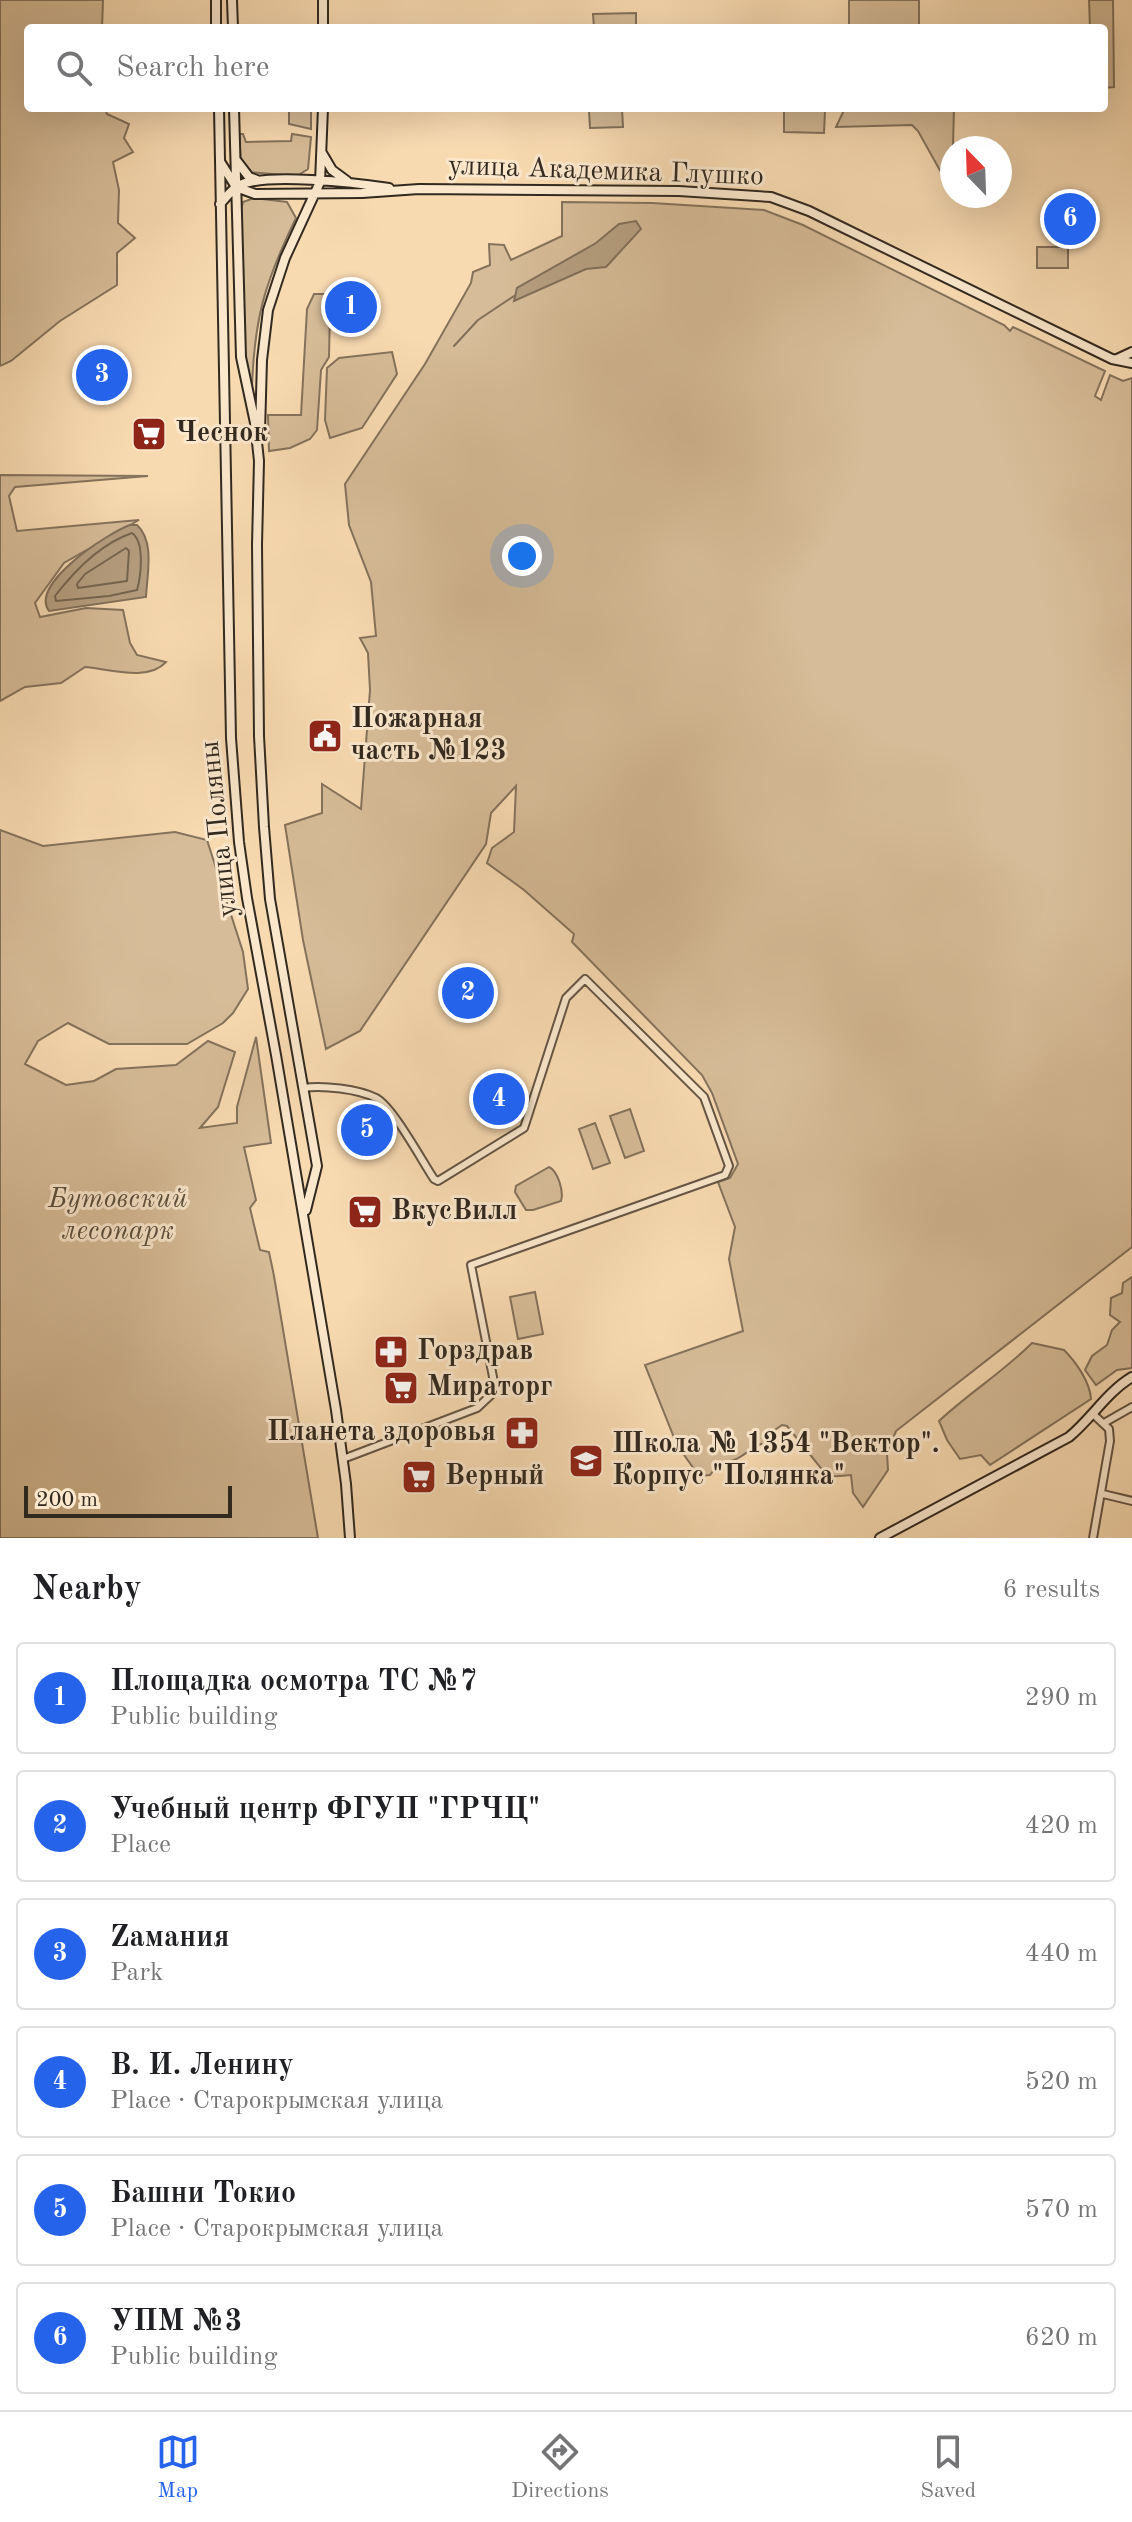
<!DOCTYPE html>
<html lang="en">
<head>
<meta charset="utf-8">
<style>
  body { margin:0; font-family:"Old Standard TT",serif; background:#f2f2f2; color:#202124 }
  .compass { position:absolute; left:940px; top:136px; width:72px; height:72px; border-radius:50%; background:#fff; box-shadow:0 8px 32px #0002; rotate:337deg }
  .scale { position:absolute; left:24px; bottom:20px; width:208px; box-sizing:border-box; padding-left:8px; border:4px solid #32291f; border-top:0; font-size:22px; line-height:28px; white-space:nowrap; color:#32291f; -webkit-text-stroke:6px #fae7cc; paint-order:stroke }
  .you { position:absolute; left:522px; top:556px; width:28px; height:28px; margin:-20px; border:6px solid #fff; border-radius:50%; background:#1a73e8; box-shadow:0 0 0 12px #1a73e833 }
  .badge { display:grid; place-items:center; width:52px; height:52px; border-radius:50%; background:#2563eb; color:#fff; font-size:26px; font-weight:700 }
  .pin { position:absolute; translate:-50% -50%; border:4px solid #fff; box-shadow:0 2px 8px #0006 }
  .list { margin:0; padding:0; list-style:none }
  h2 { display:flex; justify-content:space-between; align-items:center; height:104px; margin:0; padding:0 32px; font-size:34px }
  h2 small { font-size:26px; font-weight:400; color:#757577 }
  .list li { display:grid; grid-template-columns:52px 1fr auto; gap:24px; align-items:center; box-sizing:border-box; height:112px; margin:0 16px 16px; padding:0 16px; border:2px solid #e0e0e0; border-radius:8px }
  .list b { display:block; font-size:30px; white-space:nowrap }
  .list p { margin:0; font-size:26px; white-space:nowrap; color:#757577 }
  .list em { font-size:26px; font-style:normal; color:#757577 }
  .icon { flex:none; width:44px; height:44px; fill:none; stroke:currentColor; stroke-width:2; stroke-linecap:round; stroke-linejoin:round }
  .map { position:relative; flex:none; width:1132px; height:1538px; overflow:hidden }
  .search { position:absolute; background:#fff; box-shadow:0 8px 32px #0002; left:24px; right:24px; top:24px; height:88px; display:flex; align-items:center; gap:20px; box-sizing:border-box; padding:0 28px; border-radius:8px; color:#757577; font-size:30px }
  .sheet { height:872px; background:#fff }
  nav { display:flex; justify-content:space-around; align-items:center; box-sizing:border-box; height:112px; border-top:2px solid #e0e0e0; background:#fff; font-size:22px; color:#757577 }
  nav a { display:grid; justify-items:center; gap:4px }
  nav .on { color:#2563eb }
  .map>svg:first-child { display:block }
</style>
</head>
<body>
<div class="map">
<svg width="1132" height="1538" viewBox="0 0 1132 1538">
  <rect width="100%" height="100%" fill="#f8dab1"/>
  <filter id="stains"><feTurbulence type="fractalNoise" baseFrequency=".0025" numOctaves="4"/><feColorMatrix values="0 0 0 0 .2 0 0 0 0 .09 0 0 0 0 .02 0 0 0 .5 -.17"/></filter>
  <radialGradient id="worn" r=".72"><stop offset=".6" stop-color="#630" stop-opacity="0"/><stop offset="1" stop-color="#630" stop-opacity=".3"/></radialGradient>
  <path fill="#d6bc98" stroke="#84725c" stroke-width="2" d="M0,0H103L102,28H28V108H105L107,114L129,124L124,138L133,152L113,162L119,190L118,223L135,238L117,253V285L60,321L11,361L0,366Z
    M849,0H919V28H849Z
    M1089,0H1113L1114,87L1104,88V28H1090Z
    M636,13V28H594L593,14Z
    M289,108H311V129L289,124Z
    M845,108H954L952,183H947L918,131L912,125L836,127Z
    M622,109L623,127L590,128L589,110Z
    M784,109L825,110L824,133L784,132Z
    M239,134H243L246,142L291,141L292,134L311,137L308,169L297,176L247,172L241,162Z
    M254,198L287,202L296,218C265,282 254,318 252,389L245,364L240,214L243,202Z
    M562,202L652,203L764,210L803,225L1004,325L1010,331L1013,327L1105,371L1095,396L1101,400L1110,375L1123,381L1132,378V1247L896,1431L887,1453L888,1470L863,1507L853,1493L851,1475L828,1477L787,1426L782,1425L769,1434L771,1448L761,1444C744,1451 742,1462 720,1462L710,1475L699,1476L677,1445L645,1365L743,1331L729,1259L735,1227L718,1182L730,1178L738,1164L712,1093L702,1075L572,942L574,934L524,890L487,863L492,848L514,832L516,786L491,813L486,844L360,1031L326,1049L303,940L285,825L322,813V784L361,809L370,690L368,653L360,638L376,636L371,582L349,525L345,484L425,364L471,283L473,272L490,265L489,244L504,245L511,260L562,236Z
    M1037,247H1068V268H1037Z
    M314,294H334L330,310L329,357L321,370L317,430L310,439L290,448L269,451L268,415H301L307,309Z
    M392,352L397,374L362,428L330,438L325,420L327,368L339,358Z
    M0,475L148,476L15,487L9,496L17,531L139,520L64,563L35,603L40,617L86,608L123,610L130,643L137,655L166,662C148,682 109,669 85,667L61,683L25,687L0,701Z
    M0,830L43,846L175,832L207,840L243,952L248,989L233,1013L223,1023L187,1044H109L68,1023L38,1041L25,1064L66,1085L94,1081L116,1069L176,1065L208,1041L235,1052L218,1107L200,1128L237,1123V1107L256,1037L271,1143L244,1147L256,1200L250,1208L260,1250L269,1252L274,1276L318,1538H0Z
    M630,1109L644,1151L625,1158L610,1116Z
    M595,1123L610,1163L593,1169L579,1129Z
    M549,1167C558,1171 564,1192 561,1201L533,1210H526L515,1192L516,1186Z
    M1132,1277V1368L1117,1370L1096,1385L1085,1370L1092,1356L1107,1345L1112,1330L1120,1322L1110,1315L1111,1298L1122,1293L1123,1283Z
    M535,1292L543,1334L518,1339L510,1297Z
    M1032,1343L1064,1350C1076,1362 1090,1382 1091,1399L990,1465L981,1455L960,1459L947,1440L939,1421C969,1393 1003,1372 1032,1343Z"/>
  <path fill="#b59e7f" stroke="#816f59" stroke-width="2" d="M636,221L641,229L606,267L586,269L514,301L517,288L596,243L619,224Z
    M130,525H137C155,541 147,575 146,597L49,611C29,584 108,533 130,525Z"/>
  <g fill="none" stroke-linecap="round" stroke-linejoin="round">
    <path stroke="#74644f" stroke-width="2" d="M132,533C145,542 141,576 137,590L109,596L56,601L55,596C75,570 100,544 132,533Z
      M126,548L129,551L127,581L78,588L77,584L85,574Z"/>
    <path stroke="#816f59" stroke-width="2" d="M454,346L478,320L514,296"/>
    <g stroke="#645544" stroke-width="10">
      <path id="street" d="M303,1088C323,1085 358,1089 376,1098C393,1107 422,1161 434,1179L438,1181L524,1128L566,998L585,979L704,1097L729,1166L725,1175L471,1265L494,1382L493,1393L477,1408L343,1459
        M1093,1414L1109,1429L1110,1441L1093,1538
        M1104,1423L1132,1407
        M1103,1494L1132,1501"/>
    </g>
    <g stroke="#32291f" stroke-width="12">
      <path id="secondary" d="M216,0V28
        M232,0L233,28
        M323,0V28
        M219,108L231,738L239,842L247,898L276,1055L336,1410L346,1484L350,1538
        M234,108L241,357L255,423L259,461L257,545L259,736L264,827L270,899L317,1166L306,1210
        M322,153L332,170L347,181
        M236,160L249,177L257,180
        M221,163L236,187L255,194L362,193L419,189L679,191L771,197L809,211L1112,359L1132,363
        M220,204C225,199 231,190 238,186C263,172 358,183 389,188
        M1117,359L1132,352
        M260,432L262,360L268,310L285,258L320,182L323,108
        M880,1538L1069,1437C1092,1418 1107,1392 1132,1377"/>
    </g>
    <use href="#street" stroke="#fae7cc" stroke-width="6"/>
    <use href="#secondary" stroke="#fae7cc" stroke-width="8"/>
  </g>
  <defs>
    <g id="supermarket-square" transform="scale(1.8)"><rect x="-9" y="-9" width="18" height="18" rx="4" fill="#8f2418" stroke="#fae7cc"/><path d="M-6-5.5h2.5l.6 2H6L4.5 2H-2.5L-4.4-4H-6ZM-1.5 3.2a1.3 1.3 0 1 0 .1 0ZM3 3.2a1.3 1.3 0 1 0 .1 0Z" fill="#fff"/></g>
    <g id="civic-square" transform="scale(1.8)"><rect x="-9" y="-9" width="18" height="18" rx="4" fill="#8f2418" stroke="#fae7cc"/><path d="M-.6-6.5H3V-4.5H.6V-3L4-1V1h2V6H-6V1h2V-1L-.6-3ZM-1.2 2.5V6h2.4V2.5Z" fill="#fff"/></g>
    <g id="pharmacy-square" transform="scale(1.8)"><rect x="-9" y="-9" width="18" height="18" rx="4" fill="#8f2418" stroke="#fae7cc"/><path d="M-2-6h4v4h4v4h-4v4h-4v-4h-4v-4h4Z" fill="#fff"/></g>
    <g id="school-square" transform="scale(1.8)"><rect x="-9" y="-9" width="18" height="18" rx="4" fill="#8f2418" stroke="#fae7cc"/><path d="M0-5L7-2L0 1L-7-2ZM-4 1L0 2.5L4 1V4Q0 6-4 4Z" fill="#fff"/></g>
  </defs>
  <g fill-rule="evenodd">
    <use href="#supermarket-square" x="149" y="434"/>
    <use href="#civic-square" x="325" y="736"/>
    <use href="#supermarket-square" x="365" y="1212"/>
    <use href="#pharmacy-square" x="391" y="1352"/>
    <use href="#supermarket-square" x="401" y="1388"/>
    <use href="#pharmacy-square" x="522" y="1433"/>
    <use href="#school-square" x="586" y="1461"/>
    <use href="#supermarket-square" x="419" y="1477"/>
  </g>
  <g text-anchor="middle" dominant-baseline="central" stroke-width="6" stroke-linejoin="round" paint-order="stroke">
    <g font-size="28" fill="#32291f" stroke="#fae7cc">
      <text transform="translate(606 172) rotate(2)">улица Академика Глушко</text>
      <text transform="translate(220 829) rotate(-96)">улица Поляны</text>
    </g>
    <g font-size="28" font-weight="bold" fill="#32291f" stroke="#fae7cc" text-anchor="start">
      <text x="175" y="434">Чеснок</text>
      <text x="351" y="720">Пожарная<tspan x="351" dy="32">часть №123</tspan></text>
      <text x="391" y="1212">ВкусВилл</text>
      <text x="417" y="1352">Горздрав</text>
      <text x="427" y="1388">Мираторг</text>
      <text x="496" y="1433" text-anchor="end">Планета здоровья</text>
      <text x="612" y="1445">Школа № 1354 "Вектор".<tspan x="612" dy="32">Корпус "Полянка"</tspan></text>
      <text x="445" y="1477">Верный</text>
    </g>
    <g font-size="28" font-style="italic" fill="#5b4e3d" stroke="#fae7cc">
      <text x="118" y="1200">Бутовский<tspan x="118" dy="32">лесопарк</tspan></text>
    </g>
  </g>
  <rect width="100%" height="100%" filter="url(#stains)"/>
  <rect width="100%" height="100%" fill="url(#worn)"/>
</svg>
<svg class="compass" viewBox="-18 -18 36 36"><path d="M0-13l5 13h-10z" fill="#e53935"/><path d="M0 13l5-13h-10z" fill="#757577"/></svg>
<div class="scale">200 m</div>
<div class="you"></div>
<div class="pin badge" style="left:351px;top:307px">1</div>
<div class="pin badge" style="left:468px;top:993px">2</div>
<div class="pin badge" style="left:102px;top:375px">3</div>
<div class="pin badge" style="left:499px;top:1099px">4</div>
<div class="pin badge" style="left:367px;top:1130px">5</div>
<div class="pin badge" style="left:1070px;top:219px">6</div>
<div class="search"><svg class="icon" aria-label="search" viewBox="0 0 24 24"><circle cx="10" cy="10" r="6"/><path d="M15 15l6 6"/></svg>Search here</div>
</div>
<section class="sheet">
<h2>Nearby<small>6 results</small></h2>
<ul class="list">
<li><span class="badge">1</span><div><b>Площадка осмотра ТС №7</b><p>Public building</p></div><em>290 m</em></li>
<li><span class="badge">2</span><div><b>Учебный центр ФГУП &quot;ГРЧЦ&quot;</b><p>Place</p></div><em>420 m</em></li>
<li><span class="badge">3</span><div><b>Zамания</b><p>Park</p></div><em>440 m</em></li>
<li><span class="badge">4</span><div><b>В. И. Ленину</b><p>Place · Старокрымская улица</p></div><em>520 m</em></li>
<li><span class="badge">5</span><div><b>Башни Токио</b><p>Place · Старокрымская улица</p></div><em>570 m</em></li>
<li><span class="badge">6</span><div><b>УПМ №3</b><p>Public building</p></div><em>620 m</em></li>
</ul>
</section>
<nav>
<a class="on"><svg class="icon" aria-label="map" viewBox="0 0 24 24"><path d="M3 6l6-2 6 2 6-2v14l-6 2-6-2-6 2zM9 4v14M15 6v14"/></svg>Map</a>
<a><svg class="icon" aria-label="directions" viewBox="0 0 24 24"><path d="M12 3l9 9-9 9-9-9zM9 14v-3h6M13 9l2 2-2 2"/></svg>Directions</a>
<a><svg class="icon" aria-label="saved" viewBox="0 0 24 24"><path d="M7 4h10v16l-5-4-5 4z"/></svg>Saved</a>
</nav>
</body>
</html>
